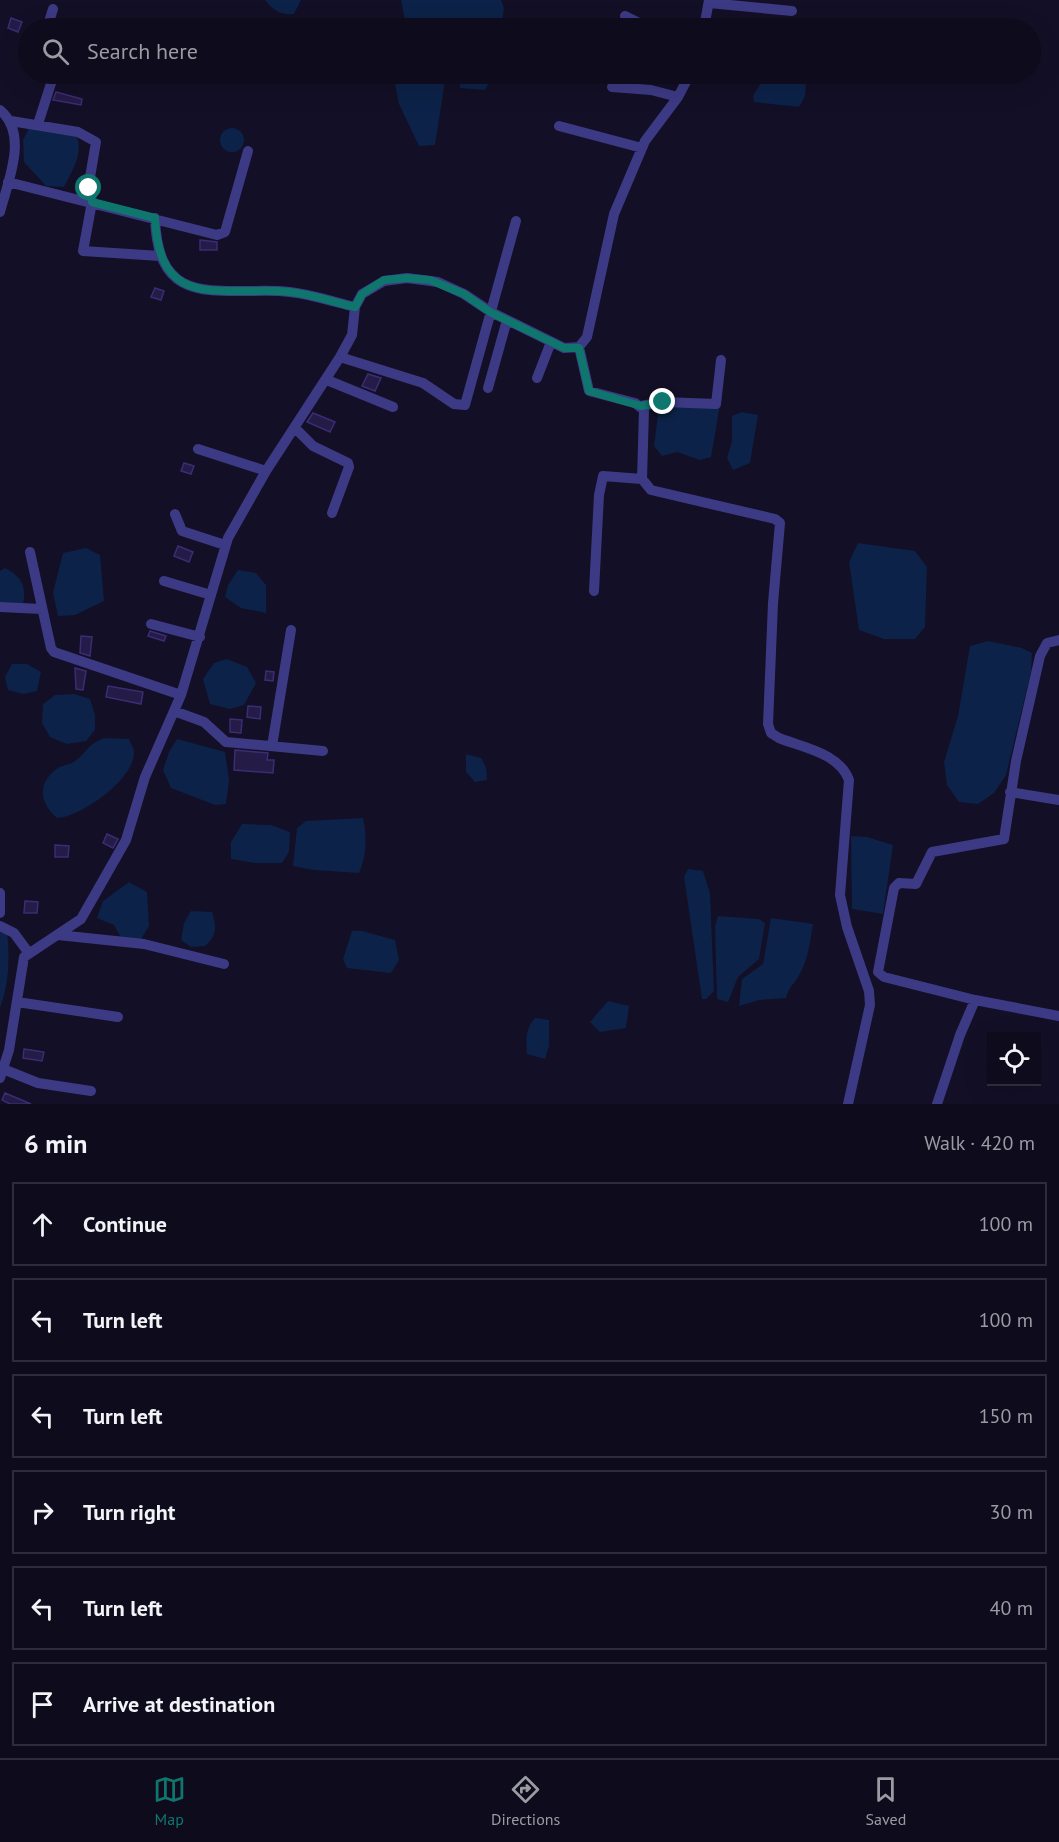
<!DOCTYPE html>
<html lang="en">
<head>
<meta charset="utf-8">
<style>
  body { margin:0; font-family:"PT Sans",sans-serif; background:#1c1929; color:#f1f3f6 }
  .controls { position:absolute; right:18px; bottom:18px; display:grid; overflow:hidden; border-radius:0px; box-shadow:0 6px 24px #0002 }
  .controls button { width:54px; height:54px; display:grid; place-items:center; padding:0; border:0; border-bottom:2px solid #2e2b3b; background:#0e0b1c; color:#f1f3f6; font:30px sans-serif }
  .stop { position:absolute; width:18px; height:18px; margin:-14px; border:4px solid #0f766e; border-radius:50%; background:#fff }
  .stop.end { background:#0f766e; border-color:#fff; box-shadow:0 2px 6px #0008 }
  .list { margin:0; padding:0; list-style:none }
  h2 { display:flex; justify-content:space-between; align-items:center; height:78px; margin:0; padding:0 24px; font-size:26px }
  h2 small { font-size:20px; font-weight:400; color:#9b9ba3 }
  .list li { display:grid; grid-template-columns:39px 1fr auto; gap:18px; align-items:center; box-sizing:border-box; height:84px; margin:0 12px 12px; padding:0 12px; border:2px solid #2e2b3b; border-radius:0px }
  .list b { display:block; font-size:22px; white-space:nowrap }
  .list em { font-size:20px; font-style:normal; color:#9b9ba3 }
  .icon { flex:none; width:33px; height:33px; fill:none; stroke:currentColor; stroke-width:2; stroke-linecap:round; stroke-linejoin:round }
  .map { position:relative; flex:none; width:1059px; height:1104px; overflow:hidden }
  .search { position:absolute; background:#0e0b1c; box-shadow:0 6px 24px #0002; left:18px; right:18px; top:18px; height:66px; display:flex; align-items:center; gap:15px; box-sizing:border-box; padding:0 21px; border-radius:33px; color:#9b9ba3; font-size:22px }
  .sheet { height:654px; background:#0e0b1c }
  nav { display:flex; justify-content:space-around; align-items:center; box-sizing:border-box; height:84px; border-top:2px solid #2e2b3b; background:#0e0b1c; font-size:16px; color:#9b9ba3 }
  nav a { display:grid; justify-items:center; gap:3px }
  nav .on { color:#0f766e }
  .map>svg:first-child { display:block }
</style>
</head>
<body>
<div class="map">
<svg width="1059" height="1104" viewBox="0 0 1059 1104">
  <rect width="100%" height="100%" fill="#130f26"/>
  <path fill="#0c2248" d="M265,0H301L294,14C280,15 274,11 265,0Z
    M401,0H501L504,8L501,28C469,29 437,29 405,20Z
    M393,74H446L435,145L419,146L399,104Z
    M459,74H494L485,90L460,88Z
    M766,74L799,75L806,84L805,96L799,107L754,102L753,96Z
    M220 140a12 12 0 1 1 24 0a12 12 0 1 1-24 0Z
    M29,128H74C85,152 75,165 64,187L46,186L24,162L23,140Z
    M720,405L711,457L700,460L677,452L662,456L654,446L658,415L652,407Z
    M742,412L758,415L750,463L733,470L727,458L732,441V416Z
    M858,543L915,551L927,567L925,627L915,639H884L859,630L849,562Z
    M86,548L100,555L104,601L75,615L58,616L53,593L63,553Z
    M5,568C21,576 27,586 23,604L0,602V571Z
    M238,570L256,573L266,585V613L241,608L225,597L228,585Z
    M988,641L1022,648L1032,653L1031,672L1006,775L994,793L978,804L959,802L947,785L944,762L958,716L970,646Z
    M227,659L247,667L256,683L244,705L230,709L210,704L203,679L214,663Z
    M12,664H27L41,672L37,691L23,694L8,690L5,677Z
    M74,694L90,699L95,715V730L86,741L67,744L50,737L42,723L43,704L55,695Z
    M104,738L129,739C130,742 134,748 134,752C135,779 81,817 57,818C39,803 37,782 58,768C63,765 70,765 75,761C88,752 86,745 104,738Z
    M177,739L225,752L229,780L226,804L215,805L171,788L163,770L169,752Z
    M466,754L481,758L486,767L487,780L475,782L466,772Z
    M363,818C367,836 367,855 359,873L313,870L293,866L297,828L306,821Z
    M242,824L271,825L290,832L289,852L282,863H255L231,859V842Z
    M851,836L867,837L893,845L883,914L852,909Z
    M688,869L703,871L710,893L714,991L706,999H702L684,877Z
    M129,882L147,892L149,926L141,939L123,941L114,925L97,918L103,901Z
    M191,911L212,912C217,928 217,935 205,946L191,947L181,940L184,923Z
    M718,916L759,919L765,923L759,959L738,977L728,1002L717,999L715,926Z
    M771,918L813,924C810,943 808,961 798,977C792,987 790,985 786,998L759,1000L739,1006L742,979L763,964Z
    M0,928L7,932C10,958 9,984 0,1008Z
    M352,931H362L395,940L399,960L391,973L347,968L343,959Z
    M608,1001L629,1006L626,1028L600,1032L590,1022Z
    M535,1018L549,1020V1046L545,1059L527,1054C526,1041 525,1029 535,1018Z"/>
  <path fill="#241b47" stroke="#3b2d73" stroke-width="1.5" d="M11,18L22,22L18,32L8,28Z
    M56,92L82,99L81,105L53,100Z
    M200,240L217,242V250H200Z
    M155,288L164,291L161,300L151,297Z
    M368,374L381,378L375,391L362,386Z
    M313,413L335,422L330,432L307,422Z
    M184,463L194,466L191,474L181,471Z
    M178,546L193,552L189,562L174,556Z
    M150,631L166,636L164,641L148,636Z
    M81,636L92,637L90,656L80,653Z
    M75,668L86,671L83,690L76,689Z
    M266,671L274,672L273,681L265,680Z
    M108,686L143,692L141,704L106,697Z
    M248,706L261,707L260,719L247,717Z
    M230,719L242,720L241,733L230,732Z
    M235,750L268,753L267,760H274L273,773L234,770Z
    M107,834L118,839L113,848L103,843Z
    M55,845L69,846L68,857H55Z
    M25,901L38,902L37,913H24Z
    M24,1049L44,1052L42,1061L23,1058Z
    M5,1093L31,1104H10L2,1100Z"/>
  <g fill="none" stroke-linecap="round" stroke-linejoin="round">
    <path stroke="#3d3a85" stroke-width="10" d="M709,3L792,11
      M625,16L649,28
      M47,28L53,9
      M704,28L709,0
      M612,87L651,90L678,97
      M0,110C29,134 8,181 0,212
      M11,121L78,132L96,142L89,183L92,202L83,251L160,256
      M38,124L54,74
      M559,126L642,148
      M8,182L217,235L225,232L248,151
      M155,218C158,306 211,289 278,291C304,292 330,301 355,307
      M579,347L589,391L635,403L644,410L642,479
      M340,357L423,383L454,404L465,405L516,221
      M537,378L551,342
      M327,380L393,407
      M488,388L507,320
      M641,406L663,402L716,404L721,360
      M295,428L313,446L348,463L349,467L332,513
      M198,449L266,471
      M175,514L182,531L225,545
      M30,552L51,648L54,652L181,695
      M164,581L211,595
      M594,591L599,495L603,476L642,479L651,490L775,519L780,523L773,603L768,724L771,733L779,738C804,748 839,753 849,780L840,895L847,927L869,991L870,1005L848,1104
      M0,607L42,609
      M151,624L200,637
      M174,711L204,722L226,742L323,751
      M272,746L291,630
      M1010,792L1059,800
      M0,893V913
      M0,926L14,933L28,952
      M58,935L144,944L224,964
      M975,1000L1059,1016
      M17,1002L118,1017
      M3,1069L38,1083L91,1091
      M0,1078L9,1050L24,957L81,919L126,840L145,777L181,695L228,538L266,471L340,357L352,335L355,307L362,294L384,281L407,278L438,282L464,294L491,312L564,348L579,347L587,337L614,214L645,141L678,97L690,74
      M937,1104L960,1035L975,1000L884,977L878,972L894,888L899,883L916,884L932,852L1004,839L1016,761L1040,656L1047,643L1059,640"/>
  </g>
  <g fill="none" stroke-linecap="round" stroke-linejoin="round">
    <path stroke="#0f766e" stroke-width="8" d="M89,188L92,202L155,218C159,306 211,289 278,291C304,292 330,301 355,307L362,294L384,280L407,278L430,280L464,294L490,312L564,348H579L589,391L641,406L663,402"/>
  </g>
</svg>
<div class="controls">
<button><svg class="icon" aria-label="locate" viewBox="0 0 24 24"><circle cx="12" cy="12" r="6"/><path d="M12 2v4M12 18v4M2 12h4M18 12h4"/></svg></button>
</div>
<div class="stop" style="left:89px;top:188px"></div>
<div class="stop end" style="left:663px;top:402px"></div>
<div class="search"><svg class="icon" aria-label="search" viewBox="0 0 24 24"><circle cx="10" cy="10" r="6"/><path d="M15 15l6 6"/></svg>Search here</div>
</div>
<section class="sheet">
<h2>6 min<small>Walk · 420 m</small></h2>
<ul class="list">
<li><svg class="icon" aria-label="ahead" viewBox="0 0 24 24"><path d="M12 20V5M6 11l6-6 6 6"/></svg><div><b>Continue</b></div><em>100 m</em></li>
<li><svg class="icon" aria-label="left" viewBox="0 0 24 24"><path d="M17 20v-9H6M10 6l-5 5 5 5"/></svg><div><b>Turn left</b></div><em>100 m</em></li>
<li><svg class="icon" aria-label="left" viewBox="0 0 24 24"><path d="M17 20v-9H6M10 6l-5 5 5 5"/></svg><div><b>Turn left</b></div><em>150 m</em></li>
<li><svg class="icon" aria-label="right" viewBox="0 0 24 24"><path d="M7 20v-9h11M14 6l5 5-5 5"/></svg><div><b>Turn right</b></div><em>30 m</em></li>
<li><svg class="icon" aria-label="left" viewBox="0 0 24 24"><path d="M17 20v-9H6M10 6l-5 5 5 5"/></svg><div><b>Turn left</b></div><em>40 m</em></li>
<li><svg class="icon" aria-label="arrive" viewBox="0 0 24 24"><path d="M6 21V4h12l-3 4 3 4H6"/></svg><div><b>Arrive at destination</b></div></li>
</ul>
</section>
<nav>
<a class="on"><svg class="icon" aria-label="map" viewBox="0 0 24 24"><path d="M3 6l6-2 6 2 6-2v14l-6 2-6-2-6 2zM9 4v14M15 6v14"/></svg>Map</a>
<a><svg class="icon" aria-label="directions" viewBox="0 0 24 24"><path d="M12 3l9 9-9 9-9-9zM9 14v-3h6M13 9l2 2-2 2"/></svg>Directions</a>
<a><svg class="icon" aria-label="saved" viewBox="0 0 24 24"><path d="M7 4h10v16l-5-4-5 4z"/></svg>Saved</a>
</nav>
</body>
</html>
